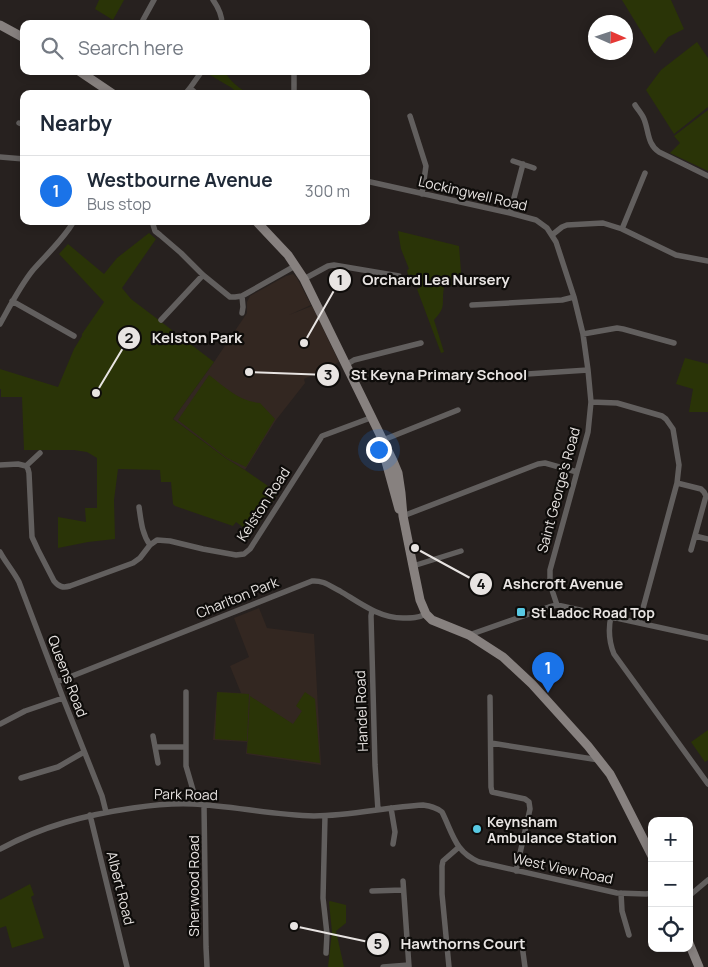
<!DOCTYPE html>
<html lang="en">
<head>
<meta charset="utf-8">
<style>
  body { margin:0; font-family:Manrope,sans-serif; background:#f2f2f3; color:#1f2937 }
  .controls { position:absolute; right:15px; bottom:15px; display:grid; overflow:hidden; border-radius:10px; box-shadow:0 2px 8px #0003 }
  .controls button { width:45px; height:45px; display:grid; place-items:center; padding:0; border:0; border-bottom:1px solid #e0e1e3; background:#fff; color:#1f2937; font:25px sans-serif }
  .compass { position:absolute; left:588px; top:15px; width:45px; height:45px; border-radius:50%; background:#fff; box-shadow:0 2px 8px #0003; rotate:93deg }
  .you { position:absolute; left:378px; top:449px; width:18px; height:18px; margin:-12px; border:4px solid #fff; border-radius:50%; background:#1a73e8; box-shadow:0 0 0 8px #1a73e833 }
  .badge { display:grid; place-items:center; width:32px; height:32px; border-radius:50%; background:#1a73e8; color:#fff; font-size:16px; font-weight:700 }
  .pin { position:absolute; translate:-50% -41px; filter:drop-shadow(0 1px 2px #0008) }
  .pin::after { content:''; position:absolute; top:26px; width:18px; height:15px; background:inherit; clip-path:polygon(0 0,100% 0,50% 100%) }
  .list { margin:0; padding:0; list-style:none }
  h2 { display:flex; justify-content:space-between; align-items:center; height:65px; margin:0; padding:0 20px; font-size:21px }
  h2 small { font-size:16px; font-weight:400; color:#747a83 }
  .list li { display:grid; grid-template-columns:32px 1fr auto; gap:15px; align-items:center; box-sizing:border-box; height:70px; padding:0 20px; border-top:1px solid #e0e1e3 }
  .list b { display:block; font-size:19px; white-space:nowrap }
  .list p { margin:0; font-size:16px; white-space:nowrap; color:#747a83 }
  .list em { font-size:16px; font-style:normal; color:#747a83 }
  .icon { flex:none; width:28px; height:28px; fill:none; stroke:currentColor; stroke-width:2; stroke-linecap:round; stroke-linejoin:round }
  .map { position:relative; flex:none; width:708px; height:967px; overflow:hidden }
  .search { position:absolute; background:#fff; box-shadow:0 2px 8px #0003; left:20px; top:20px; width:350px; height:55px; display:flex; align-items:center; gap:12px; box-sizing:border-box; padding:0 18px; border-radius:10px; color:#747a83; font-size:19px }
  .panel { position:absolute; background:#fff; box-shadow:0 2px 8px #0003; left:20px; top:90px; width:350px; height:135px; border-radius:10px }
  .map>svg:first-child { display:block }
</style>
</head>
<body>
<div class="map">
<svg width="708" height="967" viewBox="0 0 708 967">
  <rect width="100%" height="100%" fill="#27211f"/>
  <path fill="#332721" d="M293,274L297,278L311,305L289,315L312,306L339,362L304,379L305,383L276,420L245,470L227,459L173,419L214,362L247,313V302L250,296L286,276Z
    M259,608L267,628L314,634L321,765L246,754L247,742L213,740L217,692L241,693L230,666L249,657L234,618Z"/>
  <path fill="#2a3407" d="M99,0H124L113,20L95,9Z
    M622,0H671L684,29L668,37L655,54Z
    M697,42L708,58V107L674,134L646,90L661,70Z
    M213,71C229,71 226,77 236,85C240,89 246,91 250,94H238L232,88L210,75Z
    M708,110V171L670,153L680,143L674,136Z
    M398,231L459,246L462,284L444,287C441,305 447,306 434,320L444,352L441,353L417,289L420,288L417,277L408,275L407,270L409,269L401,249Z
    M149,233L156,239L122,288L131,299L214,362L173,419L227,459L245,470L278,493L252,534L236,522L233,526L175,506L173,504L171,482H161L160,470L118,469L114,500L115,539L88,542L58,548V517L86,522L85,508H97V458L87,452L74,450H24L22,397H1V389H0V369L58,387L74,349L82,336V334L104,302L59,254L68,244L104,274L117,258Z
    M685,358L708,364V412H689L693,389L676,384Z
    M209,375C225,387 240,402 260,403L275,419L246,467L227,458L178,420Z
    M217,692L249,694L247,741L215,739Z
    M305,692L315,699L320,763L247,753L250,696L293,724L302,711L296,706Z
    M708,730V760L705,762L691,742Z
    M30,884L34,895L31,897L44,938L12,948L6,926L0,928V900Z
    M330,901L346,905V923L336,931L344,967H328L332,932L329,902Z"/>
  <g fill="none" stroke-linecap="round" stroke-linejoin="round">
    <path stroke="#625f5e" stroke-width="5.5" d="M213,0C218,7 222,15 222,24
      M143,20L154,0
      M190,88L197,94
      M185,94L190,88L202,71
      M294,94V71
      M635,105C638,110 642,114 644,119C649,131 647,144 659,152L708,176
      M410,116L426,166L422,194
      M19,123L24,125
      M0,157L24,159
      M513,161L534,168
      M366,181L510,213L536,220L547,228L556,242L574,297L583,334L588,370L591,402L588,432L550,570V584L557,605
      M510,213L523,164
      M152,221L155,231L160,235L181,253L203,275L230,297H235L242,296L295,266
      M622,229L645,173
      M552,235L562,227L567,225L603,223L622,229L676,255L708,261
      M304,279L328,266L334,265L399,276
      M242,296L243,307L242,313
      M12,301L74,336
      M472,305L562,300L574,297
      M161,320L203,275
      M0,324C10,306 20,286 33,270C47,254 63,240 74,221
      M583,334L617,328L623,329L674,343
      M346,365L354,360L421,343
      M480,377L588,370
      M591,402L617,403L662,416L666,419L673,429L679,465L677,483L639,623
      M383,440L458,410
      M0,465L18,464L26,466L40,453
      M26,466L28,469L29,473L32,537L38,550L54,581C59,587 63,588 70,586L133,563L140,558L150,545L157,540L170,541L203,549L236,555L244,554L250,549L322,436L373,417
      M677,483L701,489L704,492L706,496L691,550
      M139,507C141,521 142,534 150,545
      M403,516L538,464L545,463L577,472
      M695,536L708,539
      M0,552C6,563 14,572 19,582L63,698L102,796L106,812
      M413,566L461,551
      M372,610L371,616L375,765L378,810
      M611,616C608,630 609,642 614,654L708,784
      M469,635L549,607L557,605L708,638
      M57,682L312,581C323,580 330,586 340,591C360,603 379,618 403,618C412,618 418,618 426,614
      M186,692V766L193,790V804
      M490,697L491,787L492,792L525,799L529,802L530,809L516,871
      M0,724L25,711L63,698
      M153,736L158,763
      M491,743L599,760
      M155,747H186
      M21,778L58,767L84,752
      M204,805L206,947L207,967
      M391,808L395,832L393,844
      M90,815L127,967
      M325,816L323,898L327,934L326,953
      M0,849C43,826 85,815 133,808C153,805 173,803 193,804C233,806 273,815 314,816C351,816 386,807 423,805C430,806 436,807 442,812C453,834 455,852 479,862L617,893L646,894L652,893
      M403,881L409,967
      M372,891L403,890
      M621,893L622,911L629,935
      M689,896L708,880
      M522,945L525,967
      M383,967L409,965
      M449,967L442,894V866L443,861L459,847"/>
    <path stroke="#87817f" stroke-width="9" d="M0,25L24,38
      M79,71L113,94
      M256,221L288,255L304,279L393,461L398,473L401,493L403,516L413,566L420,600L426,614L432,620L469,635L503,657L532,684L588,746L610,774L618,789L652,856
      M382,447L399,509
      M689,943L699,967"/>
  </g>
  <g fill="#58c9e3" stroke="#0e0c0a" stroke-width="2">
    <rect x="516" y="607" width="10" height="10" rx="2.5"/>
    <circle cx="477" cy="829" r="5"/>
  </g>
  <g text-anchor="middle" dominant-baseline="central" stroke-width="4.5" stroke-linejoin="round" paint-order="stroke">
    <g font-size="14" fill="#e8e4e2" stroke="#0e0c0a">
      <text transform="translate(473 193) rotate(13)">Lockingwell Road</text>
      <text transform="translate(558 490) rotate(-75)">Saint George's Road</text>
      <text transform="translate(263 504) rotate(-57)">Kelston Road</text>
      <text transform="translate(237 597) rotate(-22)">Charlton Park</text>
      <text transform="translate(68 676) rotate(69)">Queens Road</text>
      <text transform="translate(361 711) rotate(-92)">Handel Road</text>
      <text transform="translate(186 794) rotate(1)">Park Road</text>
      <text transform="translate(563 868) rotate(12)">West View Road</text>
      <text transform="translate(193 886) rotate(-90)">Sherwood Road</text>
      <text transform="translate(121 888) rotate(76)">Albert Road</text>
    </g>
    <g font-size="14" font-weight="bold" fill="#e8e4e2" stroke="#0e0c0a" text-anchor="start">
      <text x="531" y="612">St Ladoc Road Top</text>
      <text x="487" y="821">Keynsham<tspan x="487" dy="16">Ambulance Station</tspan></text>
    </g>
  </g>
  <path fill="none" stroke="#e8e4e2" stroke-width="2" d="M304 343L340 280M96 393L129 338M249 372L328 375M415 548L481 584M294 926L378 944"/>
  <g fill="#e8e4e2" stroke="#0e0c0a" stroke-width="2">
    <circle cx="304" cy="343" r="5"/>
    <circle cx="96" cy="393" r="5"/>
    <circle cx="249" cy="372" r="5"/>
    <circle cx="415" cy="548" r="5"/>
    <circle cx="294" cy="926" r="5"/>
    <circle cx="340" cy="280" r="12"/>
    <circle cx="129" cy="338" r="12"/>
    <circle cx="328" cy="375" r="12"/>
    <circle cx="481" cy="584" r="12"/>
    <circle cx="378" cy="944" r="12"/>
  </g>
  <g font-size="15" text-anchor="middle" font-weight="bold" fill="#111">
    <text x="340" y="285">1</text>
    <text x="129" y="343">2</text>
    <text x="328" y="380">3</text>
    <text x="481" y="589">4</text>
    <text x="378" y="949">5</text>
  </g>
  <g font-size="15" text-anchor="middle" font-weight="bold" fill="#e8e4e2" stroke="#0e0c0a" stroke-width="4.5" stroke-linejoin="round" paint-order="stroke">
    <text x="436" y="285">Orchard Lea Nursery</text>
    <text x="197" y="343">Kelston Park</text>
    <text x="439" y="380">St Keyna Primary School</text>
    <text x="563" y="589">Ashcroft Avenue</text>
    <text x="463" y="949">Hawthorns Court</text>
  </g>
</svg>
<div class="controls">
<button>+</button>
<button>−</button>
<button><svg class="icon" aria-label="locate" viewBox="0 0 24 24"><circle cx="12" cy="12" r="6"/><path d="M12 2v4M12 18v4M2 12h4M18 12h4"/></svg></button>
</div>
<svg class="compass" viewBox="-18 -18 36 36"><path d="M0-13l5 13h-10z" fill="#e53935"/><path d="M0 13l5-13h-10z" fill="#747a83"/></svg>
<div class="you"></div>
<div class="pin badge" style="left:548px;top:693px">1</div>
<div class="search"><svg class="icon" aria-label="search" viewBox="0 0 24 24"><circle cx="10" cy="10" r="6"/><path d="M15 15l6 6"/></svg>Search here</div>
<section class="panel">
<h2>Nearby<small></small></h2>
<ul class="list">
<li><span class="badge">1</span><div><b>Westbourne Avenue</b><p>Bus stop</p></div><em>300 m</em></li>
</ul>
</section>
</div>
</body>
</html>
